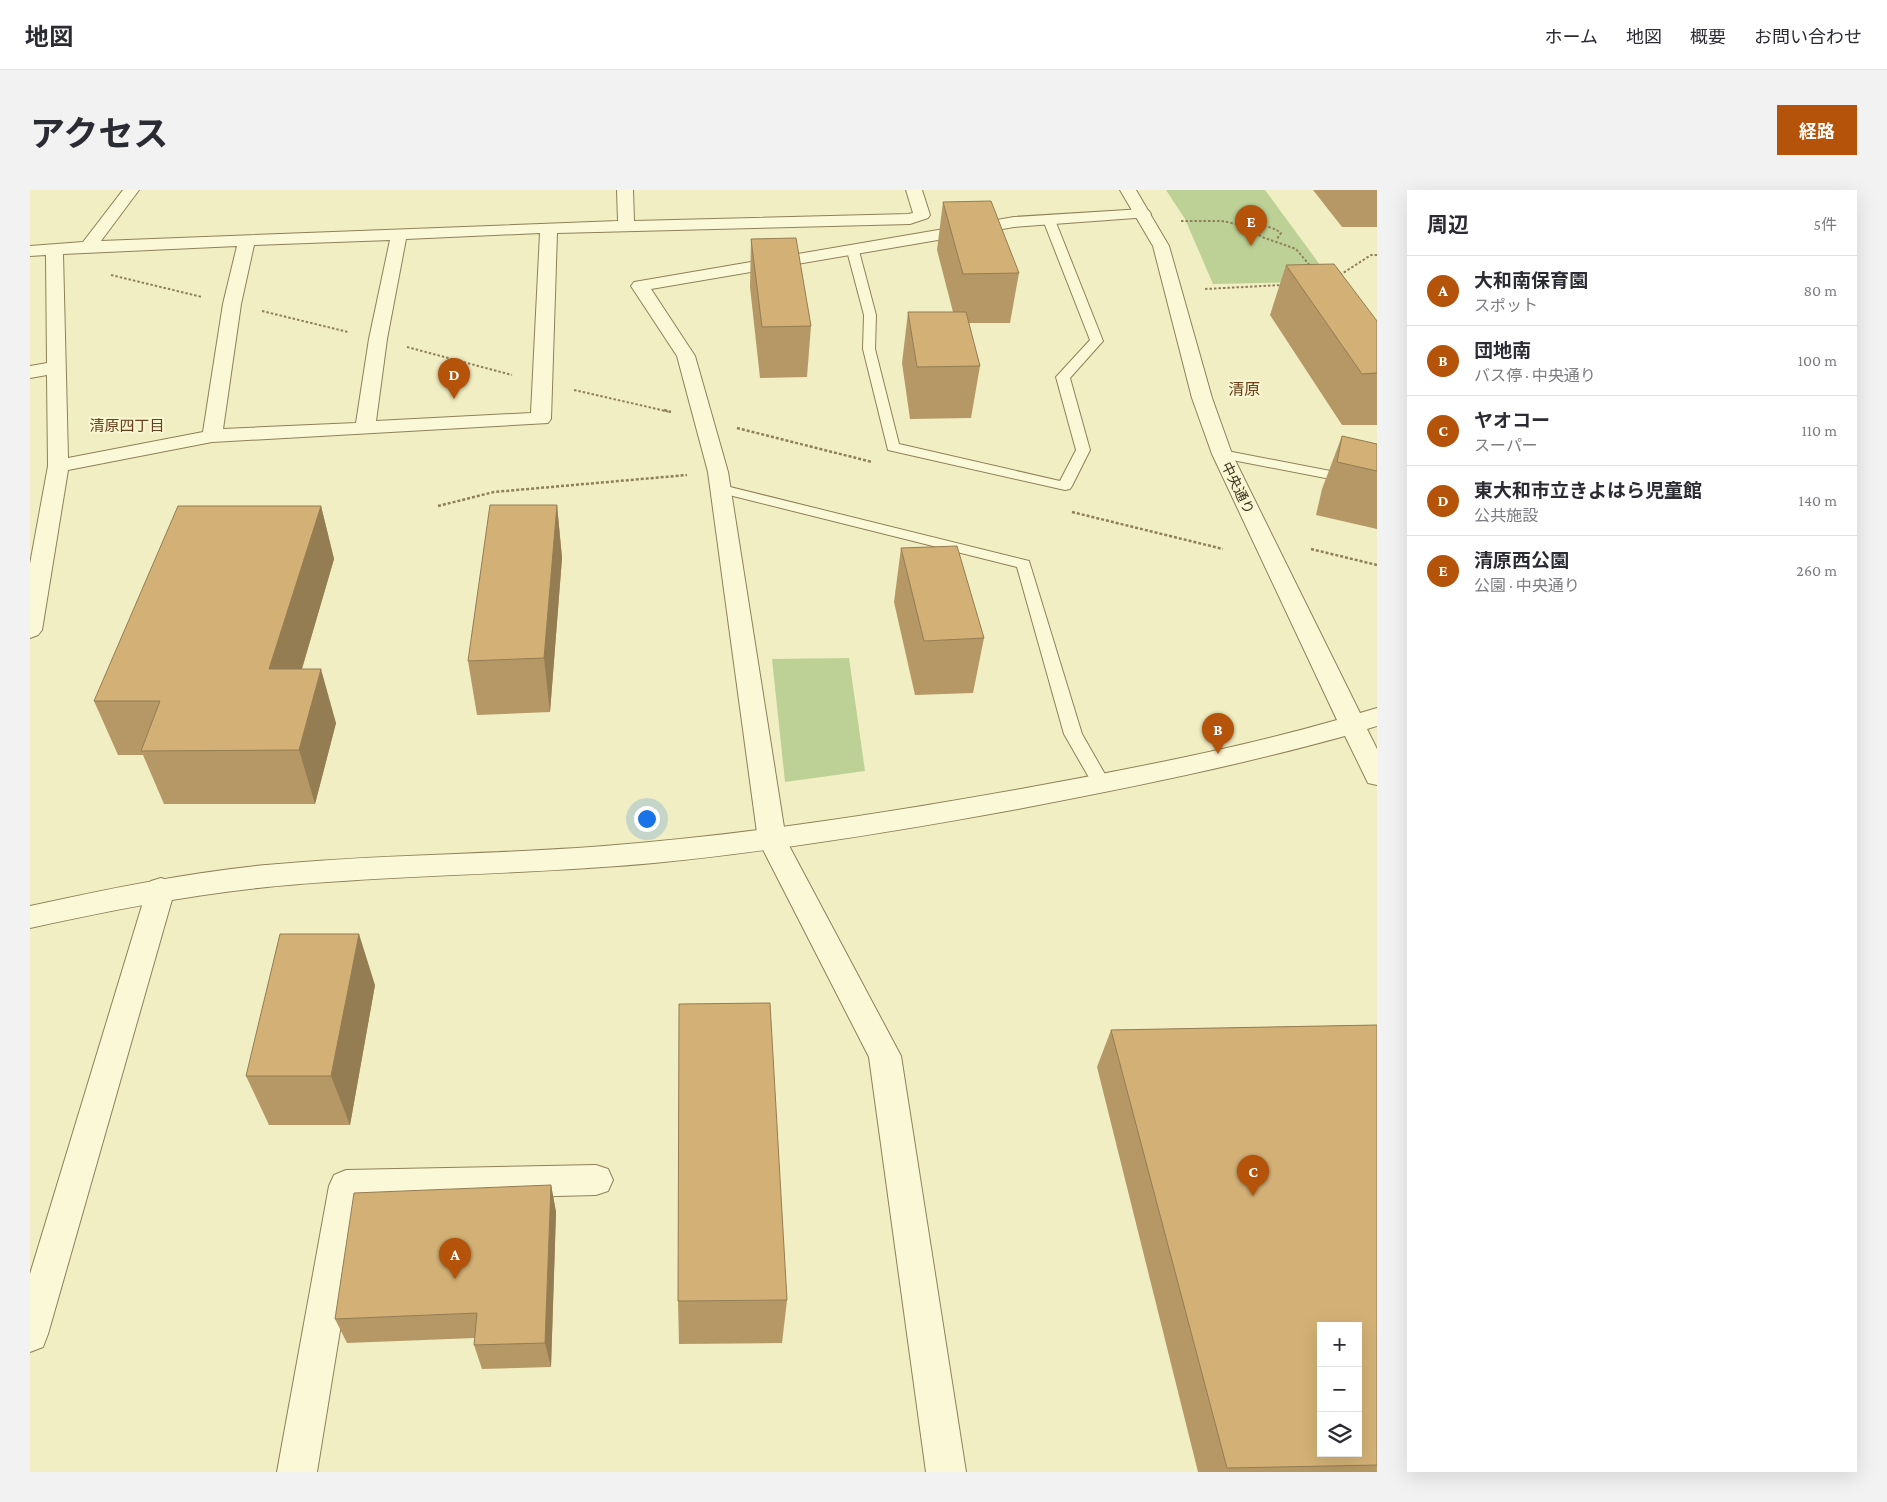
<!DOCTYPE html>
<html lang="ja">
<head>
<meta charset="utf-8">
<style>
  body { margin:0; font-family:"Crimson Pro","Noto Sans JP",serif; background:#f2f2f3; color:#2b2b33 }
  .controls { position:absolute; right:15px; bottom:15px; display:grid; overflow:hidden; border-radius:0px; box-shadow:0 5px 20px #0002 }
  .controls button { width:45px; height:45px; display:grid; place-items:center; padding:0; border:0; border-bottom:1px solid #e1e1e2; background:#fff; color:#2b2b33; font:25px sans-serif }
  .you { position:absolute; left:616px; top:628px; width:18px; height:18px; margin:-12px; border:4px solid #fff; border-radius:50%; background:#1a73e8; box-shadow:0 0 0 8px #1a73e833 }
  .badge { display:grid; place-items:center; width:32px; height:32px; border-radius:50%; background:#b45309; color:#fff; font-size:16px; font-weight:700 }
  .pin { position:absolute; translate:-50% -41px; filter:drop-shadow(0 1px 2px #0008) }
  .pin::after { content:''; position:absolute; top:26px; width:18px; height:15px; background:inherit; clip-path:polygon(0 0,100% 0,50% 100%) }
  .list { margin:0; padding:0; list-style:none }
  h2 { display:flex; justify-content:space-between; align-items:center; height:65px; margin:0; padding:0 20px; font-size:21px }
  h2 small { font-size:16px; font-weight:400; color:#7c7c81 }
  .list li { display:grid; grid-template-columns:32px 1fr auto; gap:15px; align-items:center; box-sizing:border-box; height:70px; padding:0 20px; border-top:1px solid #e1e1e2 }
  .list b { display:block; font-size:19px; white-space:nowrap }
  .list p { margin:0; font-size:16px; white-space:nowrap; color:#7c7c81 }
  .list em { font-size:16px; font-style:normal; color:#7c7c81 }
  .icon { flex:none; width:28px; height:28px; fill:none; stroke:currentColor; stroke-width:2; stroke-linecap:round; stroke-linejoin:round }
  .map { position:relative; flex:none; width:1347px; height:1282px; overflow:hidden; border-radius:0px }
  header { display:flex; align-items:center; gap:30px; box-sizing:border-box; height:70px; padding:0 25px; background:#fff; border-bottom:1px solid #e1e1e2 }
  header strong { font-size:24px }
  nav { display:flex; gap:28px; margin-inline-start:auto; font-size:18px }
  .intro { display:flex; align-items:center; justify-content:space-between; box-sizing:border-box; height:120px; padding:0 30px }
  h1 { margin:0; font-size:35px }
  .button { padding:12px 22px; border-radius:0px; background:#b45309; color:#fff; font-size:18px; font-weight:700 }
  main { display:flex; gap:30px; padding:0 30px }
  aside { flex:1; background:#fff; border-radius:0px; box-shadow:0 5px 20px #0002 }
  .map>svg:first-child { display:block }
</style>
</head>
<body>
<header>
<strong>地図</strong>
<nav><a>ホーム</a><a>地図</a><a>概要</a><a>お問い合わせ</a></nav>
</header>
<div class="intro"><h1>アクセス</h1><a class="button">経路</a></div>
<main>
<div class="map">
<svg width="1347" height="1282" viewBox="0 0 1347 1282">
  <rect width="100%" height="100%" fill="#f2eec3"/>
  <path fill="#bdd196" d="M1136,0H1235L1296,83L1274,92L1183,94L1155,29Z
    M819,468L835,581L755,592L742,469Z"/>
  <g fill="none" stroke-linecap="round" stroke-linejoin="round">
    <g stroke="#8e8058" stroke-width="2">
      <path id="service" d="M1019,27L1025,30L1073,151L1040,188L1060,260L1042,296L1040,299L1035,300L858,260L833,159L834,125L817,61L823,58L829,61L846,125L845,159L869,254L1030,291L1046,260L1026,187L1060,150L1013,30Z
        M1192,260L1347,290V298L1187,267L1185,264L1187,261Z
        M692,295L999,371L1052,544L1080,593L1077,598L1071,600L1065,598L1034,544L987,377L687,302L685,299L687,296Z"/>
    </g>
    <g stroke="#8e8058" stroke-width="2">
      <path id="minor" d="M93,0H109L71,51L588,31L587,0H603L604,31L878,24L883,23L876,0H892L900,25L898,28L880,34L527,43L521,229L518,233L182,252L38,280L12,440L8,445L0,448V374L18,276L17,185L0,188V176L17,173L16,65L0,66V56L53,52ZM510,43L501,223L346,231L357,149L376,49ZM360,50L339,149L326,233L193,239L211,114L224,55ZM207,56L193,114L173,242L38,268L33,64Z
        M1113,19L1119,21L1121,24L1119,27L984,37L621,99L665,166L698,282L756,650L871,866L936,1282H896L839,867L728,650L678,282L647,166L601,96L604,92L610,91L984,27Z
        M131,688L141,691L145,699L18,1144L13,1157L0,1162V1084L117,699L121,691Z
        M566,975L578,979L583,990L578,1001L566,1005L331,1011L287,1282H247L299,996L304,985L316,980Z"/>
    </g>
    <g stroke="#8e8058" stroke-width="2">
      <path id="tertiary" d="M1090,0H1106L1139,56L1182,208L1202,264L1330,523L1347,518V536L1337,539L1347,559V595L1338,593L1315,546C1207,576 1098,598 988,619C868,641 746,661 624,673C496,685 366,684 237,697C157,705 78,721 0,738V716C78,699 156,683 236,675C348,664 462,665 574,656C716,645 856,623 996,598C1100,579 1205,559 1307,530L1182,264L1162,208L1123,56Z"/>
    </g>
    <path stroke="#8e8058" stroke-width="2" stroke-dasharray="2.5 2" stroke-linecap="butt" d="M1151,31H1192L1216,36L1232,47L1266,59L1282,78
      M1216,36C1229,35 1240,35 1251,43L1247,49
      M81,85L172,107
      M1310,85L1341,65H1347
      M1175,99L1252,95
      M232,121L318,142
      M377,157L482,185
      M544,200L640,222"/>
    <path stroke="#8e8058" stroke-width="2.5" stroke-dasharray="3 2" stroke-linecap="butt" d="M634,220L641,222
      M707,238L842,272
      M408,316L464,302L657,285
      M1042,322L1193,359
      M1281,359L1347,375"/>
    <use href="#service" fill="#fbf8d7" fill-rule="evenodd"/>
    <use href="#minor" fill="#fbf8d7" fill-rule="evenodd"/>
    <use href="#tertiary" fill="#fbf8d7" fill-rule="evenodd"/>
  </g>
  <path fill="#b59865" d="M1283,0H1347V37H1312Z
    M913,12L989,83L980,133H938L950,176L941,228L880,229L872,173L878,122H923L907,60Z
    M721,49L781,136L777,187L730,188L720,97Z
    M1256,75L1347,131V235H1312L1240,125Z
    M1312,246L1347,254V339L1286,325L1292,299Z
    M527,315L532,368L520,522L447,525L438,471Z
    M291,316L304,369L272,479L306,533L285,614H134L113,565H88L64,511Z
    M871,358L954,448L943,503L885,505L864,412Z
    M345,795L320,935H239L216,886Z
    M1347,835V1282H1168L1067,877L1081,840Z
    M521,995L526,1022L521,1177L452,1179L444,1155L445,1148L317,1153L305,1129Z
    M757,1110L752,1153L649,1154L648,1111Z"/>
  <path fill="#947c53" d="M527,315L532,368L520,522L514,468Z
    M291,316L304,369L256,533L239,479Z
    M291,479L306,533L285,614L269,560Z
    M329,744L345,795L320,935L301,886Z
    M521,995L526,1022L521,1177L515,1153Z"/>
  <path fill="#d3b176" stroke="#947c53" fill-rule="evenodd" d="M961,11L989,83L933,84L913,12Z
    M766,48L781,136L732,137L721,49Z
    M1304,74L1347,131V183L1332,184L1256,75Z
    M878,122H936L950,176L887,177Z
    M1312,246L1347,254V281L1307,272Z
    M460,315H527L514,468L438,471Z
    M148,316H291L239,479H291L269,560L111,561L130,511H64Z
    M927,356L954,448L894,451L871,358Z
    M250,744H329L301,886H216Z
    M740,813L757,1110L648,1111L649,814Z
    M1347,835V1275L1197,1278L1081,840ZM1291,1136H1328V1263H1291Z
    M521,995L515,1153L444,1155L447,1123L305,1129L324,1003Z"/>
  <g text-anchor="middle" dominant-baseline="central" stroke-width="4" stroke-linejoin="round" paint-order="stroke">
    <g font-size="14" fill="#3c331d" stroke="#f8f6d3">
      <text transform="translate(1208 298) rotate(64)">中央通り</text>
    </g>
    <g font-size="15" fill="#6c3d19" stroke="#f8f6d3">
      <text x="97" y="236">清原四丁目</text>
    </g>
    <g font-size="16" fill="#6c3d19" stroke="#f8f6d3">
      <text x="1214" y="199">清原</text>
    </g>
  </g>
</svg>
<div class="controls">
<button>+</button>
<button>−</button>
<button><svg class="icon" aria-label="layers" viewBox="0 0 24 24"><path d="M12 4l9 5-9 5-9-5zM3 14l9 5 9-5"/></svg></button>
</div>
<div class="you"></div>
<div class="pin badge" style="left:425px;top:1089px">A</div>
<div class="pin badge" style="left:1188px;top:564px">B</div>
<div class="pin badge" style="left:1223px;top:1006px">C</div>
<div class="pin badge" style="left:424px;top:209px">D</div>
<div class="pin badge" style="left:1221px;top:56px">E</div>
</div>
<aside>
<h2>周辺<small>5件</small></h2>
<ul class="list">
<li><span class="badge">A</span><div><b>大和南保育園</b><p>スポット</p></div><em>80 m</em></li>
<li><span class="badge">B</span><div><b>団地南</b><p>バス停 · 中央通り</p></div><em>100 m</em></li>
<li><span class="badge">C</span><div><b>ヤオコー</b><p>スーパー</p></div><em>110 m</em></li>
<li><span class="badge">D</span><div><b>東大和市立きよはら児童館</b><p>公共施設</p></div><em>140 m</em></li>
<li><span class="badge">E</span><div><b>清原西公園</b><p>公園 · 中央通り</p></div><em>260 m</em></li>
</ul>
</aside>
</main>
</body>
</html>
